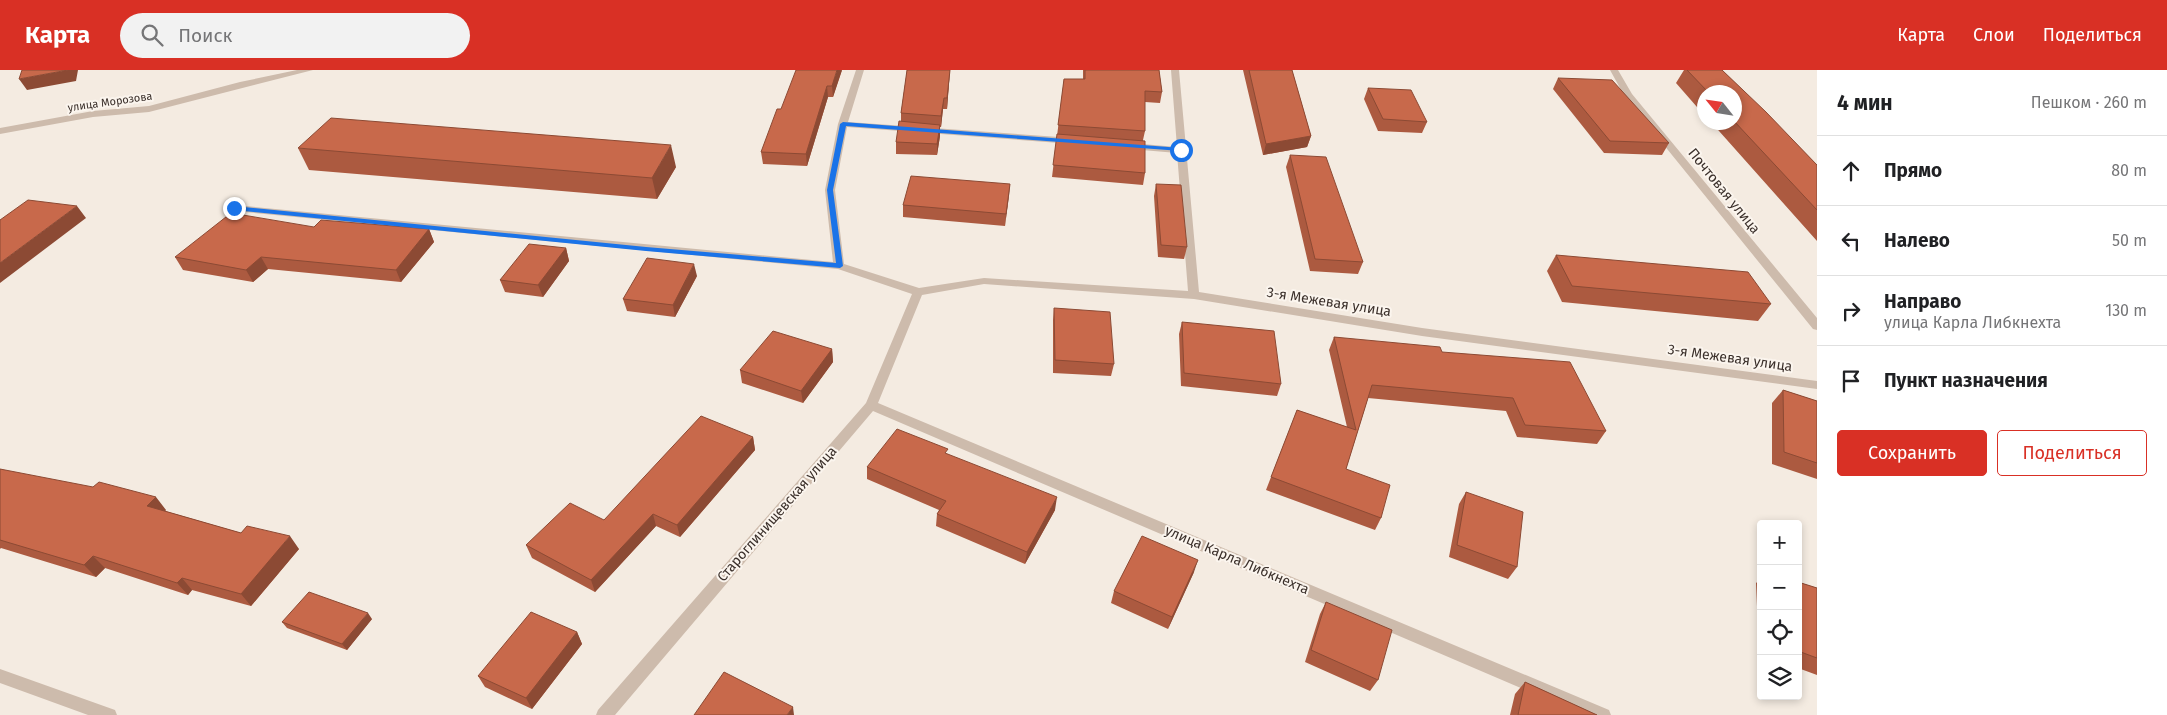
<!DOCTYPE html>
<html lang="ru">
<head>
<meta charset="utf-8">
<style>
  body { margin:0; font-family:"Fira Sans",sans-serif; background:#f2f2f2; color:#202124 }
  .controls { position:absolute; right:15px; bottom:15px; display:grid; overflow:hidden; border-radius:5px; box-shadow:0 2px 8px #0003 }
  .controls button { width:45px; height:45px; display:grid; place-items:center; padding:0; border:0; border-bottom:1px solid #e0e0e0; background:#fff; color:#202124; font:25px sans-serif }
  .compass { position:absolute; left:1697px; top:15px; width:45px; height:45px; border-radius:50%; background:#fff; box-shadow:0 2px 8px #0003; rotate:300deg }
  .stop { position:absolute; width:15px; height:15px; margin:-11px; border:4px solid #1a73e8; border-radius:50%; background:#fff }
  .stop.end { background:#1a73e8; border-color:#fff; box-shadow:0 1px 5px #0008 }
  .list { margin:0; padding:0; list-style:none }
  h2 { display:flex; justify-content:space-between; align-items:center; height:65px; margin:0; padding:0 20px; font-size:21px }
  h2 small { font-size:16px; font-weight:400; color:#757577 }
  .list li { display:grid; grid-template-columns:32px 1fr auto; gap:15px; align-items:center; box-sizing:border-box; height:70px; padding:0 20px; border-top:1px solid #e0e0e0 }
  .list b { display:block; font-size:19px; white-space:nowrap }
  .list p { margin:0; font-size:16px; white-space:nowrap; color:#757577 }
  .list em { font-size:16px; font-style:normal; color:#757577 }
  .actions { display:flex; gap:10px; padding:15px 20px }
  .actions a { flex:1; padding:11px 0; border:1px solid #d93025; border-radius:5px; text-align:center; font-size:18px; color:#d93025 }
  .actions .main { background:#d93025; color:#fff }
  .icon { flex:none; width:28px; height:28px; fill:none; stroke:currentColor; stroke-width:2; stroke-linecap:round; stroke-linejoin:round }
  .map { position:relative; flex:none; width:1817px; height:645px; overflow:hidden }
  header { display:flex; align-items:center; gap:30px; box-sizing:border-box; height:70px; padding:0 25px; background:#d93025; color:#fff }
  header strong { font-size:24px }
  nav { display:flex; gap:28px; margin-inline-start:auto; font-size:18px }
  .search { width:350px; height:45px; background:#f2f2f2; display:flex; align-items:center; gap:12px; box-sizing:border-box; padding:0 18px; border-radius:28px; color:#757577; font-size:19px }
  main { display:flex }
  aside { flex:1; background:#fff }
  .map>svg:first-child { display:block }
</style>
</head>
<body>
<header>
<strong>Карта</strong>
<div class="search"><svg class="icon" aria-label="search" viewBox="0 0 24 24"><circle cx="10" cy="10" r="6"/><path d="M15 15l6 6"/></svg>Поиск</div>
<nav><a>Карта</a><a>Слои</a><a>Поделиться</a></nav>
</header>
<main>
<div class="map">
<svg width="1817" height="645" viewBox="0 0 1817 645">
  <rect width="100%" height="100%" fill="#f4ebe1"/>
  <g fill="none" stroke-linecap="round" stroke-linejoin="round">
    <path fill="#cdbbac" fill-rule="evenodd" d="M297,0H313L149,42L93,47L0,64V58L93,41L149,36L240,12Z
      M856,0H864L848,52L1073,68L1078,71L1073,74L847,57L835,120L844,194L919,218L984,208L1188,221L1177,83L1130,79L1125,76L1130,73L1177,77L1171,0H1179L1199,222L1422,258L1817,311V319L1422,266L1194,229L984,214L922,225L878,333L1609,640L1611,645H1584L873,341L615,645H596L598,640L866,333L912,224L838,199L234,141L229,138L234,135L833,192L825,120L838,54Z
      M1610,0H1618L1632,24L1817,248V260L1813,259L1625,27Z
      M0,599L115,640L117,645H88L0,613Z"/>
  </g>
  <path fill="#ac5a40" d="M842,0L833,27H828L807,96L763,94L761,82Z
    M907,0H950L947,39H943L941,57H940V66L937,85L896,84V72L901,52V43Z
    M1083,0H1159L1162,22L1160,33L1145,32V61L1143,70L1145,103L1143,115L1052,107L1064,9H1083Z
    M1243,0H1292L1311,66L1307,77L1263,85Z
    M1684,0H1722L1817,95V171L1711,52H1734V22H1704V45L1676,13Z
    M1558,8L1669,73L1662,85L1604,83L1553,19Z
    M1368,18L1427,52L1422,63L1378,61L1364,29Z
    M298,78L676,97L657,129L309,100Z
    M1290,85L1363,192L1358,204L1310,201L1286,97Z
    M1010,114L1005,156L903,147V135Z
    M1156,114L1187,177L1184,189L1158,187L1154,126Z
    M314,157L429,159L434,172L401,212L268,199L253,212L183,200L175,187Z
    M566,178L569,191L543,227L505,222L500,210Z
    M1556,185L1771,234L1758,251L1562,232L1547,201Z
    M697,206L675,247L627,241L623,229Z
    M1054,238L1114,294L1111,306L1053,303V250Z
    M1182,252L1281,314L1277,326L1181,316L1179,264Z
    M1334,267L1442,282L1606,361L1597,374L1517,367L1506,341L1368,328L1346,399L1381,448L1375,460L1266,420L1297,340L1347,357L1329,280Z
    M832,279L833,292L803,333L742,313L740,300Z
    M1783,320L1817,331V409L1772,394V333Z
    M753,367L755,380L680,467L656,456L595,522L532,488L526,475L604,450Z
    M947,384L1055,440L1025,494L936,456L937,444L939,440L867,409V397Z
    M0,399L166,440L165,441L241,463L299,479L251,536L192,520L188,525L105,498L96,507L1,478L0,479Z
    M1466,422L1517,497L1508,509L1449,487L1459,434Z
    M1194,502L1168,559L1111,533L1114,521Z
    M1761,509V584L1759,583L1756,513Z
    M1798,512L1817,518V605L1798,598Z
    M1326,532L1378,610L1370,621L1305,592L1320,544Z
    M372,549L347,580L287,558L282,552Z
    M577,562L582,574L532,639L485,617L478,606Z
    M1525,612L1597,645H1510L1515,624Z"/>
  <path fill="#8c4a34" d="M68,0H78L76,11L27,20L19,9Z
    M837,0H842L833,27L832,16Z
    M950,0L947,39V28Z
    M827,16L828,27L807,96L806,84Z
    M944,28L943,39L941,57V46Z
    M940,55V66L937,85V74Z
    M1311,66L1307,77L1263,85L1266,74Z
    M671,75L676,97L657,129L652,108Z
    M1010,114L1009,126L1005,156L1006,144Z
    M77,136L86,148L0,213V193Z
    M429,159L434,172L401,212L396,200Z
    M566,178L569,191L543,227L538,215Z
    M261,187L268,199L253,212L246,200Z
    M694,194L697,206L675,247L673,235Z
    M832,279L833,292L803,333L801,321Z
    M753,367L755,380L680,467L677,455Z
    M156,427L166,440L157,448L147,436Z
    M1057,427L1055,440L1025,494L1027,482Z
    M653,444L656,456L595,522L591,510Z
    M290,466L299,479L251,536L241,524Z
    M93,486L105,498L96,507L84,495Z
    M1198,490L1194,502L1168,559L1172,547Z
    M182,508L192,520L188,525L177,513Z
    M368,543L372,549L347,580L342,574Z
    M577,562L582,574L532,639L526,628Z
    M793,637L794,645H787Z"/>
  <path fill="#c8694b" stroke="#8c4a34" d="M22,0H68L19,9Z
    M796,0H837L832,16H827L806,84L761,82L777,39H781Z
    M907,0H950L947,28H944L941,46L901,43Z
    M1085,0H1159L1162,22L1145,21V61L1058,55L1064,9H1085Z
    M1249,0H1292L1311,66L1266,74Z
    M1687,0H1722L1766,42L1817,95V140L1734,51V22H1708Z
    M1558,8L1612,10L1669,73L1610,71Z
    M1368,18L1411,20L1427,52L1383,49Z
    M331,48L671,75L652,108L298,78Z
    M899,51L940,55L937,74L896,72Z
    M1057,64L1145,71V103L1053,95Z
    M1290,85L1326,87L1363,192L1315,189Z
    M911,106L1010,114L1006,144L903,135Z
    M1156,114L1181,115L1187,177L1161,175Z
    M28,130L77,136L0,193V150Z
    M231,143L314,157L321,150L429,159L396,200L261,187L246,200L175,187Z
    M529,174L566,178L538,215L500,210Z
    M1556,185L1748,202L1771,234L1572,216Z
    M647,188L694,194L673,235L623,229Z
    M1054,238L1110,242L1114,294L1055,290Z
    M1182,252L1274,261L1281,314L1184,303Z
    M773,261L832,279L801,321L740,300Z
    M1334,267L1440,277L1442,282L1570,292L1606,361L1525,355L1513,328L1372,315L1346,399L1390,415L1381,448L1271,407L1297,340L1356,360Z
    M1783,320L1817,331V393L1784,382Z
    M701,346L753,367L677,455L653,444L591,510L526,475L570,433L604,450Z
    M897,359L948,379L945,383L1057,427L1027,482L937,444L946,431L867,397Z
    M0,399L93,417L99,412L156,427L147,436L241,463L247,456L290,466L241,524L182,508L177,513L93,486L84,495L0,470Z
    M1466,422L1523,442L1517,497L1457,475Z
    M1142,466L1198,490L1172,547L1114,521Z
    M1798,512L1817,518V588L1798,581Z
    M309,522L368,543L342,574L282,552Z
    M1326,532L1392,560L1378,610L1311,580Z
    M531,542L577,562L526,628L478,606Z
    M724,602L793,637L787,645H694Z
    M1525,612L1597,645H1518Z"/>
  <path fill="#1a73e8" d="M843,52L1181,78L1184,80L1181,81L846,56L833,120L843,196L840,198L646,181L234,140L230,138L234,136L646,177L836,193L827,120L840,54Z"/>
  <g text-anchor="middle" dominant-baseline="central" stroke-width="4" stroke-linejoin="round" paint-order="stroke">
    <g font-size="11" fill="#3b302b" stroke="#fbf5ee">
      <text transform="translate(110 32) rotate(-8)">улица Морозова</text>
    </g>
    <g font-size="14" fill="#3b302b" stroke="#fbf5ee">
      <text transform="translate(1724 121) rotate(51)">Почтовая улица</text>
      <text transform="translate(1329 232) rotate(9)">3-я Межевая улица</text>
      <text transform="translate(1730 288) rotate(8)">3-я Межевая улица</text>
      <text transform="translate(777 444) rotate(-49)">Староглинищевская улица</text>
      <text transform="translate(1237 490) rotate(23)">улица Карла Либкнехта</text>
    </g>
  </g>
</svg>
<div class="controls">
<button>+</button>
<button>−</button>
<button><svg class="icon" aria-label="locate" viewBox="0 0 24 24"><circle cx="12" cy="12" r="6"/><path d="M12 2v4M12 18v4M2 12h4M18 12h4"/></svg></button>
<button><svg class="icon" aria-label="layers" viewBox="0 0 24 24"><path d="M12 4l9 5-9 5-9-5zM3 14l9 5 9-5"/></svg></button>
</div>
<svg class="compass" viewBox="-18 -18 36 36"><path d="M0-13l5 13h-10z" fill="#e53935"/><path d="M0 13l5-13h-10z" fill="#757577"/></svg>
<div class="stop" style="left:1181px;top:80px"></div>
<div class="stop end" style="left:234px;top:138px"></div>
</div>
<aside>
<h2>4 мин<small>Пешком · 260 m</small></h2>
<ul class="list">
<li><svg class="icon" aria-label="ahead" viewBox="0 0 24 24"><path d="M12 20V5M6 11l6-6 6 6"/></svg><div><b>Прямо</b></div><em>80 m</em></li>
<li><svg class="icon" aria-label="left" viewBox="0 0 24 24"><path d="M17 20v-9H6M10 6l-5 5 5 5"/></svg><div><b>Налево</b></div><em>50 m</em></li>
<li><svg class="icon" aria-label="right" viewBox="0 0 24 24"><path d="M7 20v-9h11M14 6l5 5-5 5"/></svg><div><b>Направо</b><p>улица Карла Либкнехта</p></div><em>130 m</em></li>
<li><svg class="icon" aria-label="arrive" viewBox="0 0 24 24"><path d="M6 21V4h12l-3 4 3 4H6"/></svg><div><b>Пункт назначения</b></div></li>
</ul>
<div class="actions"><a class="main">Сохранить</a><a>Поделиться</a></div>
</aside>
</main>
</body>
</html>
